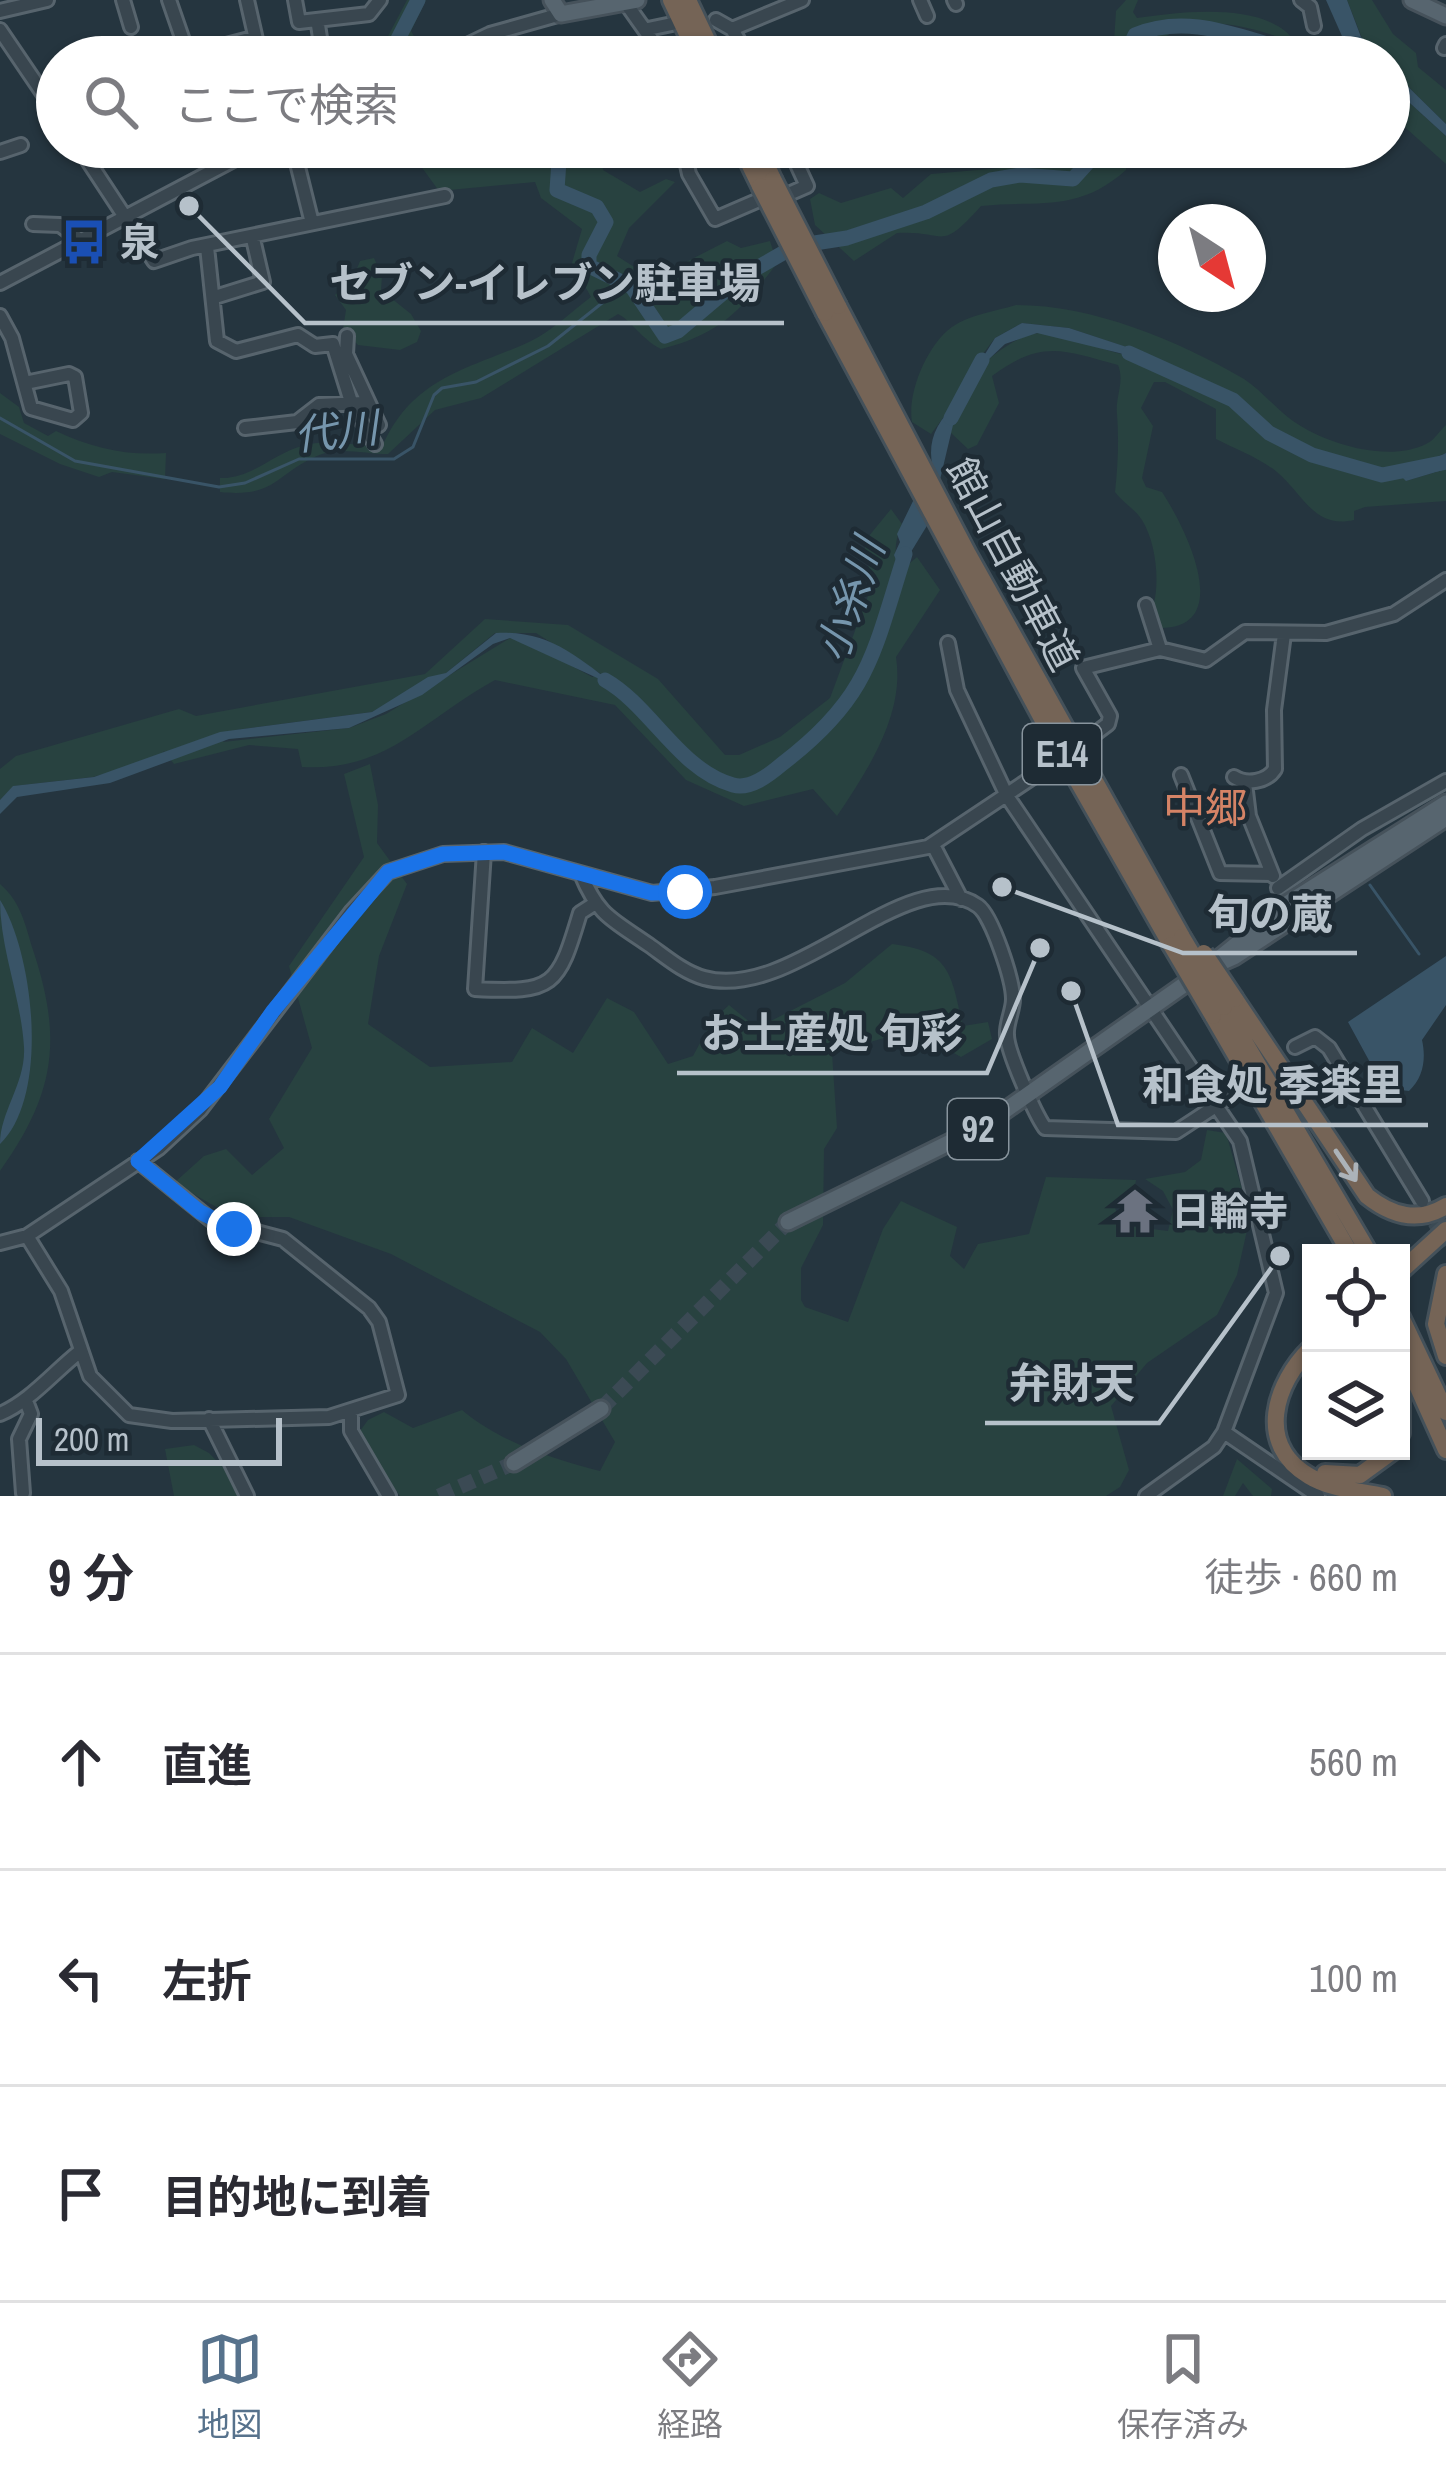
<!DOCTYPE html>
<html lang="ja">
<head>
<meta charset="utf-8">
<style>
  body { margin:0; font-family:"Archivo Narrow","Noto Sans JP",sans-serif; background:#f7f7f7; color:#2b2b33 }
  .controls { position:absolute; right:36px; bottom:36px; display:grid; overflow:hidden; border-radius:0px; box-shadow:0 3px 9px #0004 }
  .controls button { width:108px; height:108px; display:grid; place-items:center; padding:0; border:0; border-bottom:3px solid #e1e1e2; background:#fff; color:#2b2b33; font:60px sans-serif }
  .compass { position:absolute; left:1158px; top:204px; width:108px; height:108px; border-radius:50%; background:#fff; box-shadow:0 3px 9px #0004; rotate:144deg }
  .scale { position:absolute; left:36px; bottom:30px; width:246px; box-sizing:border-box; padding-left:12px; border:6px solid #b6c1ca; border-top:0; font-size:33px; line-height:42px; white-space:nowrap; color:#b6c1ca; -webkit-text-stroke:9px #1e2b34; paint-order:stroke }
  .stop { position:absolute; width:36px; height:36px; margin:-27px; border:9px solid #1a73e8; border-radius:50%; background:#fff }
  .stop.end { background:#1a73e8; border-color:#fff; box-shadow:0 3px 12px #0008 }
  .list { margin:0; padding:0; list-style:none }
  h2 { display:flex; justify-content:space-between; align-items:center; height:156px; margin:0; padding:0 48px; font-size:51px }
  h2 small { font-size:39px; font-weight:400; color:#7c7c81 }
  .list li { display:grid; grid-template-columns:78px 1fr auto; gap:36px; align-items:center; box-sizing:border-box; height:216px; padding:0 48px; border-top:3px solid #e1e1e2 }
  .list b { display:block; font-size:45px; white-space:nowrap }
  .list em { font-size:39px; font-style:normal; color:#7c7c81 }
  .icon { flex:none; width:66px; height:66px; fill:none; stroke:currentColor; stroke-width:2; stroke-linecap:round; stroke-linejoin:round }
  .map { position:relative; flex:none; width:1446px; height:1496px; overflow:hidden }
  .search { position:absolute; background:#fff; box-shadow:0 3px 9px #0004; left:36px; right:36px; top:36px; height:132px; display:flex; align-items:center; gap:30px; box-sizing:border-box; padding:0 42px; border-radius:66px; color:#7c7c81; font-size:45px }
  .sheet { height:804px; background:#fff }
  nav { display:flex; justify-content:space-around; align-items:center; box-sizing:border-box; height:168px; border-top:3px solid #e1e1e2; background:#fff; font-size:33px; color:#7c7c81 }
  nav a { display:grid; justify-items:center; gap:6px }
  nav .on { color:#57728c }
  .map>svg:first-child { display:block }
</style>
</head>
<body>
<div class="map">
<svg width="1446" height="1496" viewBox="0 0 1446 1496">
  <rect width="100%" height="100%" fill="#25353f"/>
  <path fill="#284240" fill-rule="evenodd" d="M407,0H426L411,31L425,55L377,57Z
    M1126,0H1138L1133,12L1137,18C1180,12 1268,0 1296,43C1248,26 1181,3 1147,57H1113L1116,11Z
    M1347,0H1372L1393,34L1416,53L1418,67L1446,90V124L1389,68V57H1380L1362,38Z
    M1389,84L1446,136V164L1389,113Z
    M400,147H602L603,170L640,192L666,179L675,182L629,228L617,256L653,279L727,241L741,248L770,241L777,263C742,310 719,335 661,349C641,339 632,321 618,314L481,398L435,410L388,454C369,454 338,447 322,454C275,472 279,498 220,492V478C251,479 273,454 302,446C328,438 356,446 382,447C413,377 467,370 529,342C551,332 572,311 591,297L572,263L582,229L541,198L535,182L439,191L412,154Z
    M1098,147H1128L1126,170C1078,213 1039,200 981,206C938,254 948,230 897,233L854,261L815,225L810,199L819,193L841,203L891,188L903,198L931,174L1093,160Z
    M374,258L382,276L381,290L411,314L421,331L417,342L400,350L358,345L343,329L346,310L335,295L353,279L360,261Z
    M1016,305C1093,305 1177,340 1244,379C1261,390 1276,409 1293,421C1326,444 1388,463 1426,444C1435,440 1439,431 1446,425V453L1412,467L1406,481L1446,469V501L1365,507L1354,511V520C1314,529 1304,495 1277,472C1260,458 1235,449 1216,439V409L1165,382H1154L1141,408L1153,426L1142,478L1146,487L1162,492C1182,522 1238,628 1160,628L1151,613C1161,588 1157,544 1142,520C1135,509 1123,503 1115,492C1118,464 1119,440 1117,414C1115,397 1125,382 1118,365C1063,350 1042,339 992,376L999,403L977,445L968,449L950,432L946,414L931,434L912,422C907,393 927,345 952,327C969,315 996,311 1016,305ZM1022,323L1069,328L1147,354C1110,363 1072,326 1033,334C1008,340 996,357 973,367L995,338Z
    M0,393L19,407L24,423L48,436L56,431C92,448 126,456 166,453L165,479L112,472L99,477L60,464L0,434Z
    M891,509L902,524C896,537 891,558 903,569L917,557L940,590L896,657C905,714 868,770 837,816L813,789L744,806L686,780L615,705L495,680C425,718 388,772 302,767L298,749L249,745L174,764L164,751L159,758L93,777L14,786L0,800V769L16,756L179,709L196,716L425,674L485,619L568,625L658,679L725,755H739L780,737L830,698L872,585L864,542ZM495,633H536L601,674L592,677L532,644L510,638L386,714L349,728L223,742L236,730L372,712L446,673Z
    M370,764L378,805L377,843L407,884L379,956L368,1024L430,1067L512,1062L532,1028L573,1053L607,998L634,1012L668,1064L693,1056L712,1021L729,1005L757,1028L845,983L892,944C951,951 951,974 963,1026L988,1022L992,1039L961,1057L912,1030L832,1053L837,1128L824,1149L823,1225L801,1268V1300L805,1307L848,1322L883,1229L901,1201L957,1227L950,1256L964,1269L978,1244L1029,1234L1046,1177L1136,1180L1134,1193L1114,1202L1119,1225L1168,1231L1173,1210L1163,1191L1145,1179L1185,1172L1201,1160L1207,1130L1226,1133L1250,1217L1237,1275L1217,1315L1147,1363L1111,1406L1129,1470L1120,1487L1106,1496H400L357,1435L368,1420L384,1412L413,1428L462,1410C500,1442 552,1459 600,1471L615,1442L566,1359L540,1332L391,1254L289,1217H248L218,1208L174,1183L204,1156L226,1149L252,1175L284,1148L269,1119L312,1048L289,966L364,857L344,774Z
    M0,884C21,902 25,924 33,950C63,1040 55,1094 0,1171Z
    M194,1445L209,1453L251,1496H174L165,1449Z
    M1237,1459L1272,1489L1271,1496H1253L1243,1483L1235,1496H1223Z"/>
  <path fill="#395467" d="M1326,0H1347L1361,37L1380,57L1349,52Z
    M1389,68L1446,124V136L1389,84Z
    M1022,323L1069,328L1148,354V360L1037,333L1005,344L972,375L995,338Z
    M958,404L939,484C924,455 930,424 958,404Z
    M1446,453V469L1406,481L1400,475Z
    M914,499L928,524L900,570L894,555L900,542L897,534Z
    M496,633C550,630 578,658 619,688L510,638L493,644L422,695L349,728L229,739L110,783L17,797L0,814V800L13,786L94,777L220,732L372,712L428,677L446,673Z
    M0,900C34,954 50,1096 0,1144C0,1111 26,1083 24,1047C21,997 0,949 0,900Z
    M1446,956V1005L1422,1040C1426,1058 1424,1077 1409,1091L1384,1088L1348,1022Z"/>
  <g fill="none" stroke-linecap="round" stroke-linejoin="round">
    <path stroke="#395467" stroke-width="3" d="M0,418L75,461L219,487L245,483L299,459H394L413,447L434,395L442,388L476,382L548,346L626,284
      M1370,885L1419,954"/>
    <path stroke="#395467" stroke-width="15" d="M397,57L398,39L418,0
      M1125,57L1135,35C1218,0 1298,81 1359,46
      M425,147H454
      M549,147L559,161L557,190L597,207L606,222L589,255V266L632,287L665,336L678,331L743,276L795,246L847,238L926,212L991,180L1020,175L1073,179L1102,147
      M1129,353L1233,400L1269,433L1312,455L1382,475L1446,462
      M951,418L982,360
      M605,680C651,706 679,770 733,785C750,790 769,775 782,764C870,697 873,654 905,554"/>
    <path stroke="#3b4a54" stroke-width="12" stroke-dasharray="12 6" stroke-linecap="butt" d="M1228,1098L1256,1077
      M1425,1207L1446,1246"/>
    <path stroke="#3b4a54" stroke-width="15" stroke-dasharray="15 8" stroke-linecap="butt" d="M601,1409L788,1222
      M439,1496L514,1463"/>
    <g stroke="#57646d" stroke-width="18">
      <path id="minor" d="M123,0L131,27
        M169,0L188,55L253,38
        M247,0L260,57
        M295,0L299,22L369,14L380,0
        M920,0L927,16
        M954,0L956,4
        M1301,0L1310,7L1314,26
        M625,2L664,57
        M0,11L47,0
        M716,20L732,29L748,57
        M318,25L323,57
        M648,29L672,24
        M732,29L802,0
        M0,30L57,114
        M1444,48L1446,44
        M442,57L490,34L561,14
        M79,147L154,261L192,248L445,196
        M293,147L312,223
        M321,147L322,154
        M683,147L689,174L715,219L759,200
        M789,147L807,186L791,193
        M0,152L21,145
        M33,224L60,225L80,240
        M207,247L217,341L236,351L298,335L315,346L333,344L352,405L375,444
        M0,283L258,147
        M215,297L263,282L253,239
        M0,316L12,338L31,408L73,420L81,413L75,377L69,374L25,383
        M347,336L346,354L379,425
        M245,428L297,422L319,405L364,403
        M1146,605L1160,649
        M948,643L957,690L1007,796L1240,1141L1276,1293L1224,1432L1214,1447L1146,1496
        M1088,739L1108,724L1110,716L1083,668L1160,649L1206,660L1245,632L1326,633L1394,614L1446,580
        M1181,775L1220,873L1272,874
        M1234,777C1246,785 1267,782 1275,769L1274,710L1284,634
        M1245,783L1249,816L1273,876
        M933,845L961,899
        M484,852L475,989C554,993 558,987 580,913L594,904
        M581,874C599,917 612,919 649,945C666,957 683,972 704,978C795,1003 909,857 978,906C992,916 1013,980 1013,999C1013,1011 1006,1023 1007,1035C1007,1051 1035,1114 1045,1128L1176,1132L1228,1098
        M1278,888L1362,829L1446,781
        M1295,1047L1315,1037L1329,1048L1422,1201
        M27,1236L61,1291L90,1376L129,1415L172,1421L329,1417L398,1395L379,1322L369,1308L283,1239L211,1220L138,1161
        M0,1243L27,1236L159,1148L200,1110L352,911L388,872L443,854L504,852L652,893L715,887L928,847L1051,765
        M351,1410V1431L389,1496
        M0,1414C29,1402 52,1374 78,1353
        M209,1419L247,1496
        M1224,1432L1318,1496
        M23,1493L19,1439L31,1414L26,1401"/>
    </g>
    <g stroke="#46525b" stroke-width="21">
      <path id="major" d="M552,0L561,14L637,0
        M1412,0L1446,16
        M1207,968L1288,903L1446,803
        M788,1222L983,1126L1205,970L1234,957L1446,818
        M514,1463L601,1409"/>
    </g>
    <g stroke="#44515a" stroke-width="22">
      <path id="highway" d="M671,0L698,57
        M688,0L715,57
        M741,147L760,186
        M758,147L773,179
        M838,306L968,554L1182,937
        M825,313L1040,715L1171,945
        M1235,999L1367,1196C1392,1216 1418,1223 1446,1206
        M1224,1007L1369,1253
        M1213,1016L1350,1253
        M1401,1271L1446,1230
        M1446,1274L1436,1324L1446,1356
        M1401,1317L1446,1412
        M1311,1348C1275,1383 1255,1444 1309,1476C1330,1489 1359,1491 1383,1496
        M1401,1350L1446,1450
        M1401,1388V1433
        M1325,1473L1360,1475L1393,1451"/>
    </g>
    <use href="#minor" stroke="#39464f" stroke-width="12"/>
    <use href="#major" stroke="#57656f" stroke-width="15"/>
    <use href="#highway" stroke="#756456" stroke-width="16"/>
    <g stroke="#44515a" stroke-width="22" stroke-linecap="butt">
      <path id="highway-bridge" d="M773,179L838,306
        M760,186L825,313
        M1182,937L1224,1007
        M1171,945L1213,1016
        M1204,953L1235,999"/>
    </g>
    <use href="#highway-bridge" stroke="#756456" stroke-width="16"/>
  </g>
  <defs><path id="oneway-shaft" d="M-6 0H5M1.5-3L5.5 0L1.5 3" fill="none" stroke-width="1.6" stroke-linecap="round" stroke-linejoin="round" transform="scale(3)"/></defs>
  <use stroke="#acb3b9" href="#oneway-shaft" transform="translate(1346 1166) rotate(56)"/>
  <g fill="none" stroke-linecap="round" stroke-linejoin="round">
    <path stroke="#1a73e8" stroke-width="15" d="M234,1229L200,1212L138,1161L220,1087L273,1011L388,872L443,854L504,852L652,893L685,892"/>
  </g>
  <defs>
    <g id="bus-bare" transform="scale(3.6)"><path d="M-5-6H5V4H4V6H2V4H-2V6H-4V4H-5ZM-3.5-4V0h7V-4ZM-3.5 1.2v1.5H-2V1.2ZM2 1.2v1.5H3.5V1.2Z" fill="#1a4fb4" stroke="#1e2b34" stroke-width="2.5" paint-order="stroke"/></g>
    <g id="temple-bare" transform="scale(3.6)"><path d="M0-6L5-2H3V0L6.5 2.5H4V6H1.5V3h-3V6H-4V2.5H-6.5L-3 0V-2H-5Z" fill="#6b7280" stroke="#1e2b34" stroke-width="2.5" paint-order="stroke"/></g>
  </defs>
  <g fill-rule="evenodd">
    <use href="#bus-bare" x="84" y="242"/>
    <use href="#temple-bare" x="1135" y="1211"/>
  </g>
  <g text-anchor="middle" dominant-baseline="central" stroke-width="9" stroke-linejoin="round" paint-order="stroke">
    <g fill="#1e2b34" stroke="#88949d" stroke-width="3">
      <rect x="1023" y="724" width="78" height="60" rx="9"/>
      <rect x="948" y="1099" width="60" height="60" rx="9"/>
    </g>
    <g font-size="36" font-weight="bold" fill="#b6c1ca">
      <text x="1062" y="754">E14</text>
      <text x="978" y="1129">92</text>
    </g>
    <g font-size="39" font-weight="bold" fill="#b6c1ca" stroke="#1e2b34" text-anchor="start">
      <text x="120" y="242">泉</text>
      <text x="1171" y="1211">日輪寺</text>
    </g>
    <g font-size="39" fill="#b6c1ca" stroke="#1e2b34">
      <text transform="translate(1013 564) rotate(62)">館山自動車道</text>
    </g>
    <g font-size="42" font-style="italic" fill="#7696ad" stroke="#1e2b34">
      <text transform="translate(336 431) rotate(-6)">代川</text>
      <text transform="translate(850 600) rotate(-71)">小糸川</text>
    </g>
    <g font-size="42" fill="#d58366" stroke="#1e2b34">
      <text x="1205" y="808">中郷</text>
    </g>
  </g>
  <path fill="none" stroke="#b6c1ca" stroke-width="4.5" d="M189 206L305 323H784M1002 887L1183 953H1357M1040 948L987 1073H677M1071 991L1118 1125H1428M1280 1256L1159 1423H985"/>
  <g fill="#b6c1ca" stroke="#1e2b34" stroke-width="4.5">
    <circle cx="189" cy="206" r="12"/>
    <circle cx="1002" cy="887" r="12"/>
    <circle cx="1040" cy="948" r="12"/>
    <circle cx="1071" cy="991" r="12"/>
    <circle cx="1280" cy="1256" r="12"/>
  </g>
  <g font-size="42" text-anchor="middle" font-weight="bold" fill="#b6c1ca" stroke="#1e2b34" stroke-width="9" stroke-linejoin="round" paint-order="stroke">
    <text x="545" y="298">セブン-イレブン駐車場</text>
    <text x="1270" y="929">旬の蔵</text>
    <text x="832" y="1048">お土産処 旬彩</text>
    <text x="1273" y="1100">和食処 季楽里</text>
    <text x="1072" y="1398">弁財天</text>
  </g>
</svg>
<div class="controls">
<button><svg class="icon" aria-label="locate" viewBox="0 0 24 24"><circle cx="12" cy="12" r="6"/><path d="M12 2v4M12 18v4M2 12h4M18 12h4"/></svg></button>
<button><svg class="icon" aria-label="layers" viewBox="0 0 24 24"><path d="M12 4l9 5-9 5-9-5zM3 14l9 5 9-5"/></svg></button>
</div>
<svg class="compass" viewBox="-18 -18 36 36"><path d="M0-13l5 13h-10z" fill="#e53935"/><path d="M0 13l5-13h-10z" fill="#7c7c81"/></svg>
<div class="scale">200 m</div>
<div class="stop" style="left:685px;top:892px"></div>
<div class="stop end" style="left:234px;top:1229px"></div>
<div class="search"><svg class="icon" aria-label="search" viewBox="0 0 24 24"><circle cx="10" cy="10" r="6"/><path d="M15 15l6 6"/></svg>ここで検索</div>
</div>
<section class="sheet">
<h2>9 分<small>徒歩 · 660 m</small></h2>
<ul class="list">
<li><svg class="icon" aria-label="ahead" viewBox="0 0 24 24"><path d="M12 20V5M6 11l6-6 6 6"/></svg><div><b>直進</b></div><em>560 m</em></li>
<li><svg class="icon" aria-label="left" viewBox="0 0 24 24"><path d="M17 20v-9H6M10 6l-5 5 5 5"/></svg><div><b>左折</b></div><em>100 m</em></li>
<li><svg class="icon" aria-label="arrive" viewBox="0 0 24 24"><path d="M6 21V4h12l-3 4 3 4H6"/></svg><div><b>目的地に到着</b></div></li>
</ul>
</section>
<nav>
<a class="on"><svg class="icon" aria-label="map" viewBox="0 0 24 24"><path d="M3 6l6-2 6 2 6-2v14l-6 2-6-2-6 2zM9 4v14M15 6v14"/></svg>地図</a>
<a><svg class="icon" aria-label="directions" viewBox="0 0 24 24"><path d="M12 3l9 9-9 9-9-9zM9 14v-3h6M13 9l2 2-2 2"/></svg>経路</a>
<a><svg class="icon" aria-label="saved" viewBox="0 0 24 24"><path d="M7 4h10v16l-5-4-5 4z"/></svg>保存済み</a>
</nav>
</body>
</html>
